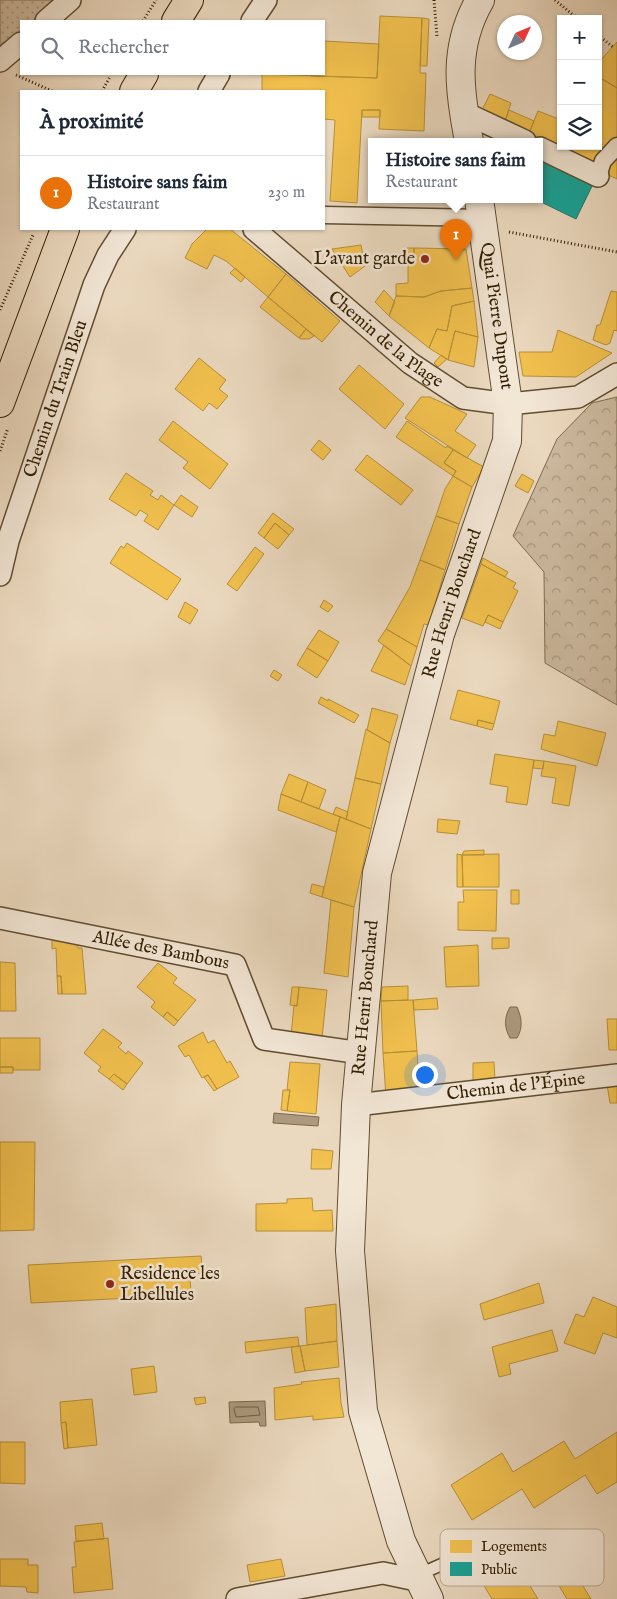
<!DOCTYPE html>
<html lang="fr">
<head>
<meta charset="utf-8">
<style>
  body { margin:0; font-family:"IM FELL English",serif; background:#f6f6f7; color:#1f2937 }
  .controls { position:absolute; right:15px; top:15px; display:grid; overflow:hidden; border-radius:0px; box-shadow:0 1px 4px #0004 }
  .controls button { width:45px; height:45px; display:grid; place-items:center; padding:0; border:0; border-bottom:1px solid #e0e1e3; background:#fff; color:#1f2937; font:25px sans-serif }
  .compass { position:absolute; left:497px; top:15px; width:45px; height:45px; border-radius:50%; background:#fff; box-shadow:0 1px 4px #0004; rotate:46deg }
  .you { position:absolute; left:424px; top:1074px; width:18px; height:18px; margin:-12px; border:4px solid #fff; border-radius:50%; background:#1a73e8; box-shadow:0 0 0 8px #1a73e833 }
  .badge { display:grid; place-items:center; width:32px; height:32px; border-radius:50%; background:#111827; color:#fff; font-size:16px; font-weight:700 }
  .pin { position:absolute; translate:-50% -41px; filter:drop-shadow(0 1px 2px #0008) }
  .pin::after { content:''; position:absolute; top:26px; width:18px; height:15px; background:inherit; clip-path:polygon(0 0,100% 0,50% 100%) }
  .popup { position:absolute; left:368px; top:138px; width:175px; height:65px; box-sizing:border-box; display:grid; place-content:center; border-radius:0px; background:#fff; filter:drop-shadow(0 1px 4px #0005); font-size:16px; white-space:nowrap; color:#747a83 }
  .popup b { font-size:19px; color:#1f2937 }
  .popup::after { content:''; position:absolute; left:50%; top:100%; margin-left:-10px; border:10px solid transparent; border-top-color:#fff }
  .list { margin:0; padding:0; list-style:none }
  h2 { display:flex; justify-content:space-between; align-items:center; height:65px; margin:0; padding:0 20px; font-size:21px }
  h2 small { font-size:16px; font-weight:400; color:#747a83 }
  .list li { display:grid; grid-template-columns:32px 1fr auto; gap:15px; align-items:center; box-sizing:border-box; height:75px; padding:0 20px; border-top:1px solid #e0e1e3 }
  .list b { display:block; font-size:19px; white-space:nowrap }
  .list p { margin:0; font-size:16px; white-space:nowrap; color:#747a83 }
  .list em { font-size:16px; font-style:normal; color:#747a83 }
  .icon { flex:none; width:28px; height:28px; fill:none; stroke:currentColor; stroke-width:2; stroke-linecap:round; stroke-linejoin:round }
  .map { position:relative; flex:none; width:617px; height:1599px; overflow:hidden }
  .search { position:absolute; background:#fff; box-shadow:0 1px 4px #0004; left:20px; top:20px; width:305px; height:55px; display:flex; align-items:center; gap:12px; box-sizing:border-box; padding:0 18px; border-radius:0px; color:#747a83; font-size:19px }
  .panel { position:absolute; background:#fff; box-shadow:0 1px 4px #0004; left:20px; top:90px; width:305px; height:140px; border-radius:0px }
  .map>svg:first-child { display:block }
</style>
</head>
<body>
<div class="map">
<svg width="617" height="1599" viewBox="0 0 617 1599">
  <defs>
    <pattern id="green-dots" width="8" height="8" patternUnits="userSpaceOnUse" patternTransform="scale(1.25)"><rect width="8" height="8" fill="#ccb99f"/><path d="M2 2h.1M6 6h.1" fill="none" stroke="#a6967f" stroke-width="1.8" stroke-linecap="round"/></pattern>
    <pattern id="forest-crowns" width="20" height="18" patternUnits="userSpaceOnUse" patternTransform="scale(1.25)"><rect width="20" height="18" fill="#ccb99f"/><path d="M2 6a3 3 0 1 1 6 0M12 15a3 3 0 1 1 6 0" fill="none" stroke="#a6967f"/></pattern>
  </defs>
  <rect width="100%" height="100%" fill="#ebd9bf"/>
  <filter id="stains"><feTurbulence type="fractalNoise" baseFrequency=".004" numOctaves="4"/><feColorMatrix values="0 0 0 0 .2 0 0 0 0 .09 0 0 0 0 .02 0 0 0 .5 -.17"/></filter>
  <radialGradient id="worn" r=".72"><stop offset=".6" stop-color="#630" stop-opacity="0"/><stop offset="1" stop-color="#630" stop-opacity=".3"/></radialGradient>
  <path fill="url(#green-dots)" stroke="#7f6c50" d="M0,0H59L35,21H21V34L0,53Z"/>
  <path fill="url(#forest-crowns)" stroke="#7f6c50" d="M617,397V705L545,663L544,572L513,536L557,439L592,403Z"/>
  <path fill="#ac997e" stroke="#7b684c" d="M510,1007H517C522,1018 523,1028 517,1038H510C504,1027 504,1018 510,1007Z
    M274,1113L319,1117L318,1126L273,1123Z
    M265,1401L266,1426H260L259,1422L230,1423L229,1402Z"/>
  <path fill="#f2c14e" stroke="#b89037" d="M380,16L422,18L420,73H426L424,131L379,129L380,110H362L357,203L330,201L335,120L324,119V91H262V74L377,78Z
    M422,18L429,19L427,66H420Z
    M324,41L379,44L377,78L311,76V74H324Z
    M617,42V88L598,77V63Z
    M601,78L617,88V140L592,166L583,158L528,135L538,111L561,120V146H598V82Z
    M490,94L511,103L504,124L479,116Z
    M362,110H380V117H362Z
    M509,110L534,121L529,134L504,124Z
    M617,152V179L604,173Z
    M207,229H230L286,274L268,297L226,261L214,255L207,269L185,258L192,244Z
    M361,245L365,266L350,277L332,249Z
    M407,248H414V263H408Z
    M414,248L466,249L472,288L441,291L424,297L396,296V284L408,283V263H414Z
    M235,268L245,277L241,282L230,273Z
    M286,274L340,321L322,342L268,297Z
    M472,288L474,301L452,306L447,331L437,329L429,348L389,316L396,296L424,297L441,291Z
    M384,290L395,302L389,316L375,302Z
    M611,291L617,292V331L614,330L610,343L606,345L593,340L597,325H600Z
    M268,297L306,329L299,338L260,307Z
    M474,301L478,337L455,331L448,360L429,348L437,329L447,331L452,306Z
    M306,329L314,336L309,339H301L299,338Z
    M558,330L612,353L576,377L523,376L519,352H552Z
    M455,331L478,337L474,367L448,360Z
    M441,355L447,359L438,367L434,363Z
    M199,358L226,380L219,389L228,396L217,409L209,403L203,411L175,389Z
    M359,365L404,404L385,429L339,389Z
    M421,397H430L467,414L455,431L476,445L467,458L405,418Z
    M173,421L228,464L210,489L183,468L188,462L159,440Z
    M407,421L446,448L447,446L453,450L444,463L456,471L453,476L396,437Z
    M319,440L331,450L323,460L311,450Z
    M453,450L484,467L472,487L453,476L456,471L444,463Z
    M367,455L413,490L401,505L355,470Z
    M126,473L153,491L150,495L158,500L161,495L174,505L158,530L144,521L148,515L140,510L136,516L109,499Z
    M522,474L534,481L528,493L515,486Z
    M453,476L472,487L459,524L436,516L445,489Z
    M181,495L198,507L192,517L174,505Z
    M273,513L294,529L289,535L275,523L264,538L258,533Z
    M436,516L459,524L445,570L420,560Z
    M275,523L289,535L278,549L264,538Z
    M127,543L181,579L167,600L110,563L121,546L124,548Z
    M255,547L264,554L237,591L227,584Z
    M483,558L508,572L505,577L481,564Z
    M420,560L445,570L429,625L424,624L417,647L386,629L410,587Z
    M481,564L516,583L513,588L518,591L503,622L488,615L483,626L462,618Z
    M324,600L333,606L328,612L320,607Z
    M185,602L198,610L190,624L178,617Z
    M488,615L503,622L500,629L485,622Z
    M386,629L417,647L411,666L378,641Z
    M319,630L339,642L328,661L307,648Z
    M384,645L411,666L405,685L371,671Z
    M307,648L328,661L317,678L297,665Z
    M274,670L282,675L278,681L270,676Z
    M458,690L500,701L494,724L478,720L477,726L450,719Z
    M321,697L328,701V699L359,715L354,723L318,703Z
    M372,708L398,715L390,743L367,730Z
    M478,720L494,724L492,730L477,726Z
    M558,721L606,733L597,766L541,749L544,734L555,736Z
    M366,729L390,743L381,784L355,778Z
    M495,754L534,760L527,805L506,802L508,787L490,784Z
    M534,760L544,761L543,769L533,768Z
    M544,761L576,766L569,806L552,803L556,778L541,776Z
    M289,774L308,782L301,802L281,794Z
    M355,778L381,784L371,829L346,819Z
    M308,782L326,790L319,809L301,802Z
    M281,794L340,817L336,832L278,810Z
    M336,807L348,812L346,819L333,814Z
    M340,817L371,829L354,907L322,897Z
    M438,819L460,821L457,834L437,832Z
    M484,850V855H462L464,851Z
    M457,854L462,855L463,887H457Z
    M499,854V887H463L462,855Z
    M312,884L324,887L322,897L310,893Z
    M463,890H497L496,931L458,930V902H464Z
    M511,890H519V904H511Z
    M331,900L354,907L348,977L324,973Z
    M52,938H77L78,948H82L86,994H62L61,976H57L56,948L52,949Z
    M492,938H509V948L492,949Z
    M478,945L479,986L446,987L444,947Z
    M0,962L15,963L16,1011H0Z
    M158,963L177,978L173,983L196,1000L178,1021L167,1012L163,1017L151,1007L155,1002L137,987Z
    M57,976H61L62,994H58Z
    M408,986V1000L381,1001L382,987Z
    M292,987H299L297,1006L290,1005Z
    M299,987L327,990L322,1038L291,1035L294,1005L297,1006Z
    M437,998L438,1009L414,1010L413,1000Z
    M413,1000L417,1051L383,1053L381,1001Z
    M167,1012L178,1021L174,1026L163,1017Z
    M607,1019H617V1050H609Z
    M103,1029L122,1043L118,1047L126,1054L128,1051L143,1063L127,1084L114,1074L109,1079L98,1071L101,1067L84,1053Z
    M203,1032L208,1043L214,1040L227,1063L230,1061L239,1077L217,1089L208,1075L202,1078L189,1055L185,1057L178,1046Z
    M0,1038H40V1070H13V1067H0Z
    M417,1051L418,1068L429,1067L431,1089L386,1097L383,1053Z
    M290,1062L320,1064L316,1114L287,1111L290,1090H287Z
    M494,1062L495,1081L473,1083V1063Z
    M0,1067H13V1073H0Z
    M114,1074L127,1084L123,1090L109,1079Z
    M208,1075L217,1089L214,1091L204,1077Z
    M617,1084V1103H610L607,1085Z
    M283,1090H290L287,1111L281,1110Z
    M0,1142H35L34,1230L0,1231Z
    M312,1149L333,1151L331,1169H311Z
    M312,1198L313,1211L332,1210L333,1231H256V1204L287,1203V1199Z
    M201,1256L203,1273L190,1274L191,1295L31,1303L28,1265Z
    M539,1283L544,1303L484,1320L480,1304Z
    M593,1297L617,1307V1338L603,1333L595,1354L564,1343L576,1314L584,1317Z
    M336,1304L337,1341L307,1345L305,1308Z
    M552,1330L558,1351L509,1364L511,1374L499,1377L492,1347Z
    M298,1337L299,1346L246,1353L245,1342Z
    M337,1341L339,1367L305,1371L300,1346Z
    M300,1346L305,1371L295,1373L291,1347Z
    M154,1366L157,1392L134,1395L131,1369Z
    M339,1378L341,1403L344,1417L313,1420V1416L275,1420L274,1388L302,1384L301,1382Z
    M205,1397L206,1403L196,1405L194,1398Z
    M92,1399L97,1445L68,1448L66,1422L61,1423L60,1402Z
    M66,1422L68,1448L64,1449L61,1423Z
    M617,1432V1482L597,1494L585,1475L534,1508L522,1489L472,1520L451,1485L502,1453L513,1472L564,1441L575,1459Z
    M0,1442H25V1484L0,1483Z
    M102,1523L104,1539L76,1541L75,1526Z
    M548,1529L591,1599H567L531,1540Z
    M108,1538L113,1589L74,1593L72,1567H76L74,1542Z
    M510,1553L538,1599H492L477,1574Z
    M0,1559H28V1565H38V1593L27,1592L26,1587L0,1586Z
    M281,1559L285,1576L250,1582L247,1565Z"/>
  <path fill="#17a398" stroke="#1f7b6a" d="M540,154L594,182L576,219L535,199H540Z"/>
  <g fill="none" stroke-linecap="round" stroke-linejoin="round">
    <path stroke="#6f5c3f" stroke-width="1" d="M236,1407H258L260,1415L236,1417L234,1409Z"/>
    <g stroke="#604d30" stroke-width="14">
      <path id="service" d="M418,1575L445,1563"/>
    </g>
    <g stroke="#604d30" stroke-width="19">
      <path id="pedestrian" d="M598,176L603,161L617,146
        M324,215L483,218"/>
    </g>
    <g stroke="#604d30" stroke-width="24">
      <g id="minor">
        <path d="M46,21L70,0"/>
        <path d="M252,21L266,0"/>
        <path d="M0,61L21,43"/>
        <path d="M209,91L219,74"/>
        <path d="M463,112L525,141"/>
        <path d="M540,148L598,176"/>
        <path id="s1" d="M254,229L410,363L463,398L508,404L578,397L617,374"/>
        <path id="s2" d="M0,575L8,541L94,285L108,255L125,229"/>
        <path id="s3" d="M0,918L235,965L264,1039L361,1053"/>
        <path id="s4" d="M356,1105L617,1075"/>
        <path d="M237,1599L383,1573L421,1581"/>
      </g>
    </g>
    <g stroke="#604d30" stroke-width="30">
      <g id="tertiary">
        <path d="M469,141C459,90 453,47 480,0"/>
        <path id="s5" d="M429,1599L401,1541L363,1411L350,1251L356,1105L377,873L440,634L507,441L508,404L479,199"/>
      </g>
    </g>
    <g stroke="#321e00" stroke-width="30">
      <path id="primary" d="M176,21L189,0
        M134,91L144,74
        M0,403L65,229"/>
    </g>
    <path stroke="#321e00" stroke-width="3" stroke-dasharray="1 2.5" stroke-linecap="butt" d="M434,0L437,37
      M555,0L578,19
      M143,21L156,0
      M598,35L613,47
      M16,75L52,91
      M102,91L110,77
      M509,232L617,252
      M0,310L33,235
      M0,451L8,428"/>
    <use href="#service" stroke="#f2e6d5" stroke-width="11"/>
    <use href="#pedestrian" stroke="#f2e6d5" stroke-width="16"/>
    <use href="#minor" stroke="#f2e6d5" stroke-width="21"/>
    <use href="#tertiary" stroke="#f2e6d5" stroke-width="28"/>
    <use href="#primary" stroke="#ebd9bf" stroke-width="28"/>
  </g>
  <g fill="#8f2418" stroke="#f2e6d5" stroke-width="2">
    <circle cx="425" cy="259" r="5"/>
    <circle cx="110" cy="1284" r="5"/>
  </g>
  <g text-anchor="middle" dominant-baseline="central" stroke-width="5" stroke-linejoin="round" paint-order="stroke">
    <g font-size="18" fill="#321e00" stroke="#f2e6d5" text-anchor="end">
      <text x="415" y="259">L'avant garde</text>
      <text x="120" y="1274" text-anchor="start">Residence les<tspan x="120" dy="21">Libellules</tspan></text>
    </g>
    <g font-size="18" fill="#321e00" stroke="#f2e6d5">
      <text transform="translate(496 316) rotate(82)">Quai Pierre Dupont</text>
      <text stroke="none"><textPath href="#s1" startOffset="172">Chemin de la Plage</textPath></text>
      <text stroke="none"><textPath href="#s2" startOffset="185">Chemin du Train Bleu</textPath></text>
      <text stroke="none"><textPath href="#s5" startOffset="1019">Rue Henri Bouchard</textPath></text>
      <text stroke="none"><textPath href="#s3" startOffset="164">Allée des Bambous</textPath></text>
      <text stroke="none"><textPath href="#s5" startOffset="614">Rue Henri Bouchard</textPath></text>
      <text stroke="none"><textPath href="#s4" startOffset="161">Chemin de l'Épine</textPath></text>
    </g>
  </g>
  <rect x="440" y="1529" width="164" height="57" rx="8" fill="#f2e6d5" stroke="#b8aa95" stroke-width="1"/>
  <rect x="450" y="1540" width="22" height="13" fill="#f2c14e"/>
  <rect x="450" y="1562" width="22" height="14" fill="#17a398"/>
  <g font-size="14" fill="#321e00">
    <text x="481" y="1551">Logements</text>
    <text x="481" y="1574">Public</text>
  </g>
  <rect width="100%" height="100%" filter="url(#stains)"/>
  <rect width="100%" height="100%" fill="url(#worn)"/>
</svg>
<div class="controls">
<button>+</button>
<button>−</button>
<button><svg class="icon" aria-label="layers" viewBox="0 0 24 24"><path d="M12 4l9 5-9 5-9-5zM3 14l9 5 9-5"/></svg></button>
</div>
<svg class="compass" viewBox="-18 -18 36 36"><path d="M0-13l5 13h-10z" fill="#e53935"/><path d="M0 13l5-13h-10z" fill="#747a83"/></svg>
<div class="you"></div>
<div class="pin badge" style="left:456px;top:260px;background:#e8710a">1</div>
<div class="popup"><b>Histoire sans faim</b>Restaurant</div>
<div class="search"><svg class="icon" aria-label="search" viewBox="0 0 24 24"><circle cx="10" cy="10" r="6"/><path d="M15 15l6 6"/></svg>Rechercher</div>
<section class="panel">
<h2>À proximité<small></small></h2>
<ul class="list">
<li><span class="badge" style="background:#e8710a">1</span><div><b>Histoire sans faim</b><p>Restaurant</p></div><em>230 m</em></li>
</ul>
</section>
</div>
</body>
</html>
